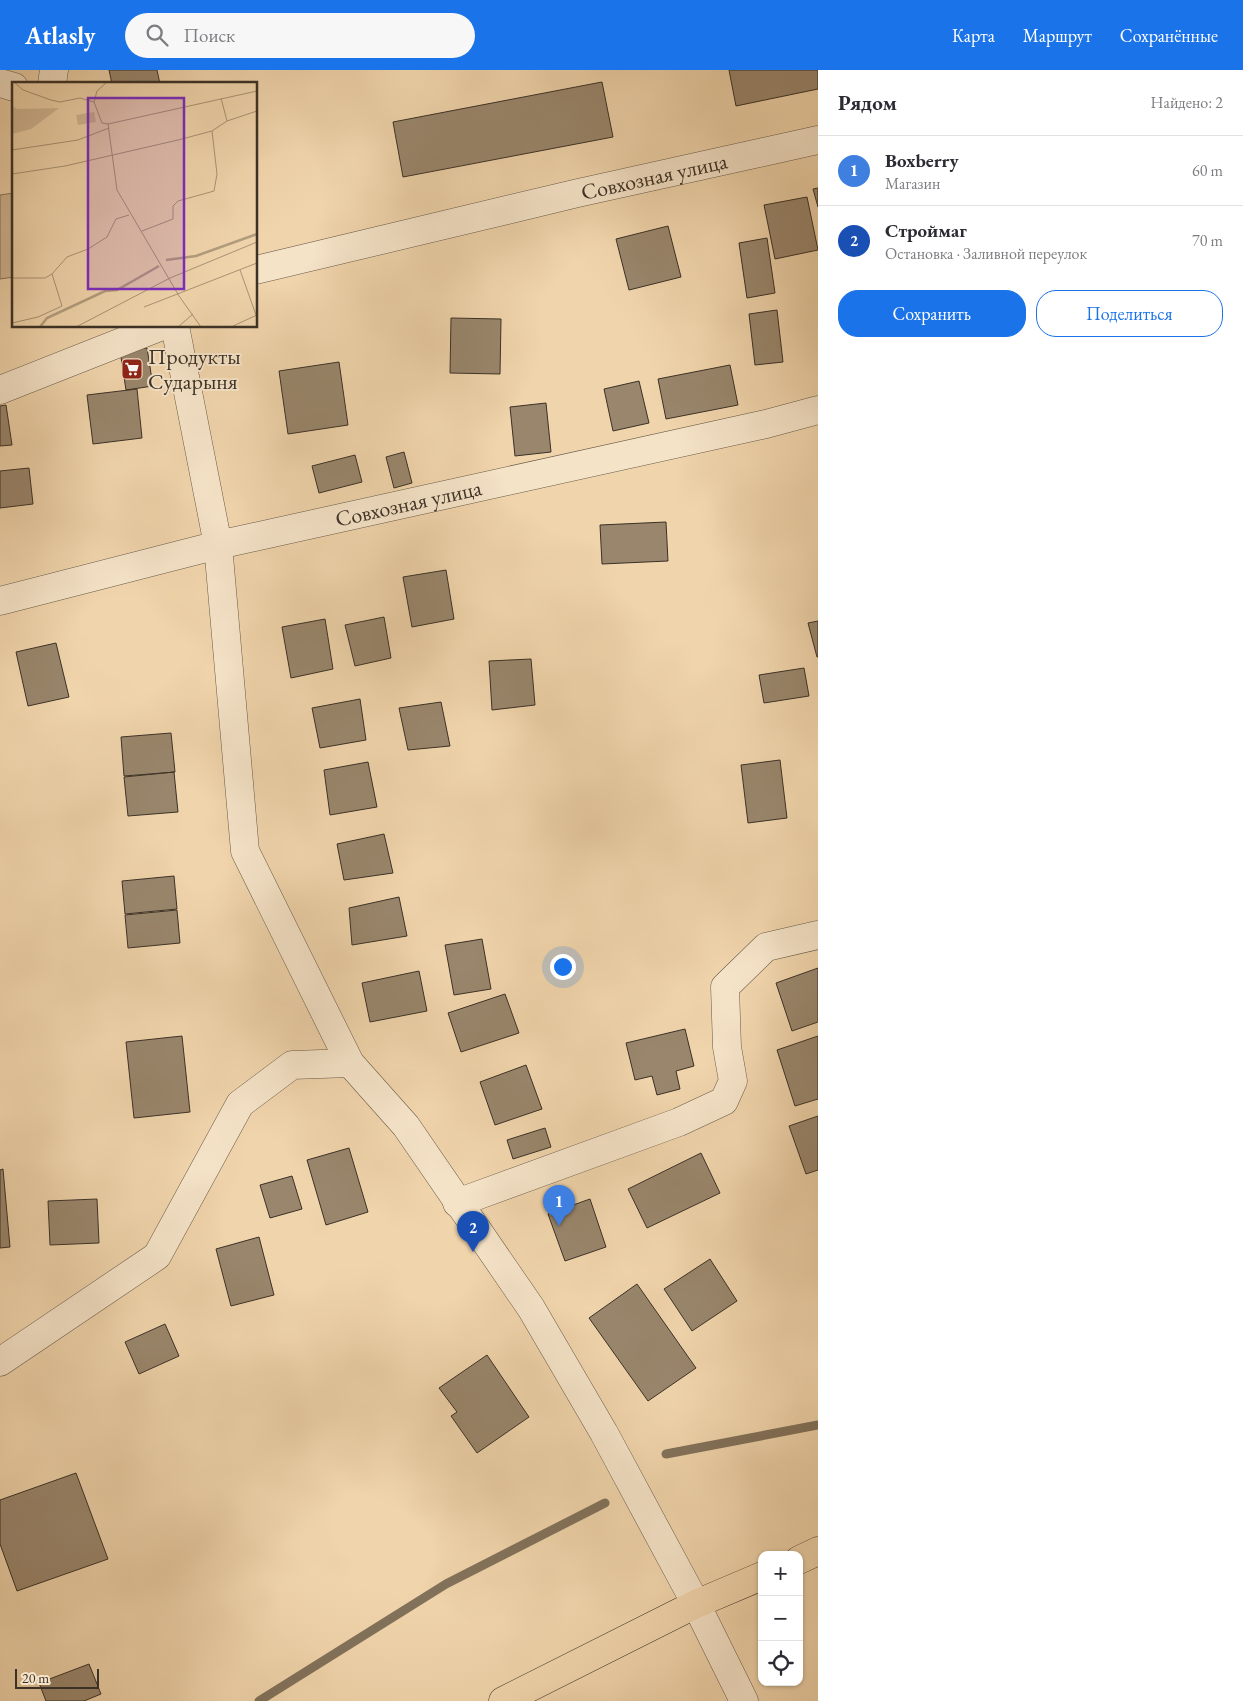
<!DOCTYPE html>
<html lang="ru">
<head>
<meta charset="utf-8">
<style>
  body { margin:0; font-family:"EB Garamond",serif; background:#f7f7f7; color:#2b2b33 }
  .controls { position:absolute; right:15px; bottom:15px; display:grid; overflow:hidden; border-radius:10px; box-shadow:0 1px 4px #0004 }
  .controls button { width:45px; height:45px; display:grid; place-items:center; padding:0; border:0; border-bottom:1px solid #e1e1e2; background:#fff; color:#2b2b33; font:25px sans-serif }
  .scale { position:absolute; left:15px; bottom:12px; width:84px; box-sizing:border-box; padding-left:5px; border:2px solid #3b3127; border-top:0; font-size:14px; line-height:18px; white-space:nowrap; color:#3b3127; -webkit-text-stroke:4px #f5e3c8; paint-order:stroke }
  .you { position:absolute; left:562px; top:896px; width:18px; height:18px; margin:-12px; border:4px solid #fff; border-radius:50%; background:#1a73e8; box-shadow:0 0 0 8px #1a73e833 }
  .badge { display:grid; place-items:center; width:32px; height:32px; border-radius:50%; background:#1a73e8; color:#fff; font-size:16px; font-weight:700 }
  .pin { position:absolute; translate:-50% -41px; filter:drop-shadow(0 1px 2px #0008) }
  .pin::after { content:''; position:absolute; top:26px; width:18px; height:15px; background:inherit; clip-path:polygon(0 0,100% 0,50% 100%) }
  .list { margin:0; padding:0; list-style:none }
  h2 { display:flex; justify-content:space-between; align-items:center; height:65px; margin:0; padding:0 20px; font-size:21px }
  h2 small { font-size:16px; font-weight:400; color:#7c7c81 }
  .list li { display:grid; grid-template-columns:32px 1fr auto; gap:15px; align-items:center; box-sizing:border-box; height:70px; padding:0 20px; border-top:1px solid #e1e1e2 }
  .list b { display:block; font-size:19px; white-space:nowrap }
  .list p { margin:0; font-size:16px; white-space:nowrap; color:#7c7c81 }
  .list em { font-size:16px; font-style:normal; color:#7c7c81 }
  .actions { display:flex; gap:10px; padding:15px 20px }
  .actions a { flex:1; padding:11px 0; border:1px solid #1a73e8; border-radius:20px; text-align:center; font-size:18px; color:#1a73e8 }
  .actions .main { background:#1a73e8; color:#fff }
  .icon { flex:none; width:28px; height:28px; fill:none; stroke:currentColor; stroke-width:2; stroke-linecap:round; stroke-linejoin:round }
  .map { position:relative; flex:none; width:818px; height:1631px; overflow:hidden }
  header { display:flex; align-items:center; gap:30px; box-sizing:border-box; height:70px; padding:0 25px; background:#1a73e8; color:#fff }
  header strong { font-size:24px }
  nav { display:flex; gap:28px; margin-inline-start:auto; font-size:18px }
  .search { width:350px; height:45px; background:#f7f7f7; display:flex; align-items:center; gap:12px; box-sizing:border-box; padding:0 18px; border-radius:28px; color:#7c7c81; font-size:19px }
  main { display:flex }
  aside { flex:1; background:#fff }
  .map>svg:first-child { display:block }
</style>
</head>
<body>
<header>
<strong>Atlasly</strong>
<div class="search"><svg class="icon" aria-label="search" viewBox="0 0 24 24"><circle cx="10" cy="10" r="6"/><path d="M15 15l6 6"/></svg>Поиск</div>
<nav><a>Карта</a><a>Маршрут</a><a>Сохранённые</a></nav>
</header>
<main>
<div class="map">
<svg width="818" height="1631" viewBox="0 0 818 1631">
  <rect width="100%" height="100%" fill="#f0d4ab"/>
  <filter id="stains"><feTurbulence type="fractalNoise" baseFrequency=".004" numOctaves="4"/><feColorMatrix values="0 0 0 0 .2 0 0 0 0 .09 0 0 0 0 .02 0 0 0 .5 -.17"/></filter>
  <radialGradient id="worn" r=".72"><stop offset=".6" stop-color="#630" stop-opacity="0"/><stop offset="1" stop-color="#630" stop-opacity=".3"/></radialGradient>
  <path fill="#d1b895" stroke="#86745e" d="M14,123V207L0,209V125Z"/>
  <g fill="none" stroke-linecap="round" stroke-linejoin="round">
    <path stroke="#82725b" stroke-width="9" d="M666,1384L818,1355
      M259,1631L446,1514L605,1433"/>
  </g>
  <path fill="#99866c" stroke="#3b3127" d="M109,0H157L160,14H112Z
    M729,0H818V19L736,36Z
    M602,12L613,67L403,107L393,52Z
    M818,118V137L813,119Z
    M807,127L818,180L775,189L764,135Z
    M668,156L681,207L629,220L616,169Z
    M767,168L775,223L747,228L739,173Z
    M777,240L783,292L755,295L749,244Z
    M451,248L501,249L500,304L450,303Z
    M147,278L153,316L126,320L120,281Z
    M339,292L348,355L288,364L279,301Z
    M730,295L738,335L666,349L658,309Z
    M639,311L649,353L613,361L604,319Z
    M137,319L142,368L93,374L87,325Z
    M546,333L551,382L515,386L510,337Z
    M6,335L12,375L0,376V336Z
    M404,382L412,413L394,418L386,387Z
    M355,385L362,412L319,423L312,396Z
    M29,398L33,434L0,438V401Z
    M666,452L668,491L602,494L600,455Z
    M446,500L454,549L412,557L403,507Z
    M384,547L391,588L355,596L345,555Z
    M325,549L333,599L291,608L282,557Z
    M818,551V587H817L808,553Z
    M56,573L69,627L28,636L16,582Z
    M531,589L535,635L492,640L489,591Z
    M804,598L809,626L764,633L759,605Z
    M360,629L366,670L320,678L312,638Z
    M441,632L450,676L408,680L399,638Z
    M171,663L175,702L124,706L121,667Z
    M780,690L787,748L748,753L741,695Z
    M368,692L377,737L330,745L324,700Z
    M174,702L178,742L128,746L124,707Z
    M384,764L393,803L344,810L337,774Z
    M174,806L177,839L125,844L122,811Z
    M399,827L407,866L352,875L349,838Z
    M177,840L180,873L128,878L125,845Z
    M482,869L491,919L454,925L445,875Z
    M818,898V952L792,961L776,913Z
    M419,901L427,941L370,952L362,913Z
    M505,924L519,963L461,982L448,943Z
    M685,959L694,996L676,1001L680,1019L657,1025L652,1006L635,1010L626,973Z
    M182,966L190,1042L134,1048L126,972Z
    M818,966V1029L795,1036L777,980Z
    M526,995L542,1039L495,1055L480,1012Z
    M818,1046V1100L806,1104L789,1056Z
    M545,1058L551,1077L513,1089L507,1070Z
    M349,1078L368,1142L326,1155L307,1090Z
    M701,1083L720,1123L647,1158L628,1119Z
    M3,1099L10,1177L0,1178V1100Z
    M292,1106L302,1139L270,1148L260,1115Z
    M97,1129L99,1173L50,1175L48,1131Z
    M590,1129L606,1177L565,1191L548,1144Z
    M259,1167L274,1225L231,1236L216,1179Z
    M710,1189L737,1231L692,1261L664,1219Z
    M637,1214L696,1298L648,1331L589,1248Z
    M165,1254L179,1286L139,1304L125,1272Z
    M487,1285L529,1347L477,1383L451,1346L457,1342L439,1318Z
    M76,1403L108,1489L17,1521L0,1474V1430Z
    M89,1594L101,1624L84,1631H46L39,1613Z"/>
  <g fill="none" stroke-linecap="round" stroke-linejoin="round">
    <g stroke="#685a48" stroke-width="29">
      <g id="street">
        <path d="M0,13L14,17"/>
        <path d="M52,14L54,0"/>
        <path id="s1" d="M256,200L578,123L818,70"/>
        <path d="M175,256L218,475L245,781L350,993L406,1056L531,1238L604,1363L696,1534L744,1631"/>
        <path d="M0,320L162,256"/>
        <path id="s2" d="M0,531L218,475L766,354L818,340"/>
        <path d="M457,1133L679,1052L724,1031L733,1011L727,977L725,917L766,877L818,865"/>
        <path d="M0,1292L157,1186L240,1034L292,995L350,993"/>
      </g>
    </g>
    <g stroke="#3b3127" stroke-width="29">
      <path id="highway" d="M799,1490L818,1481
        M503,1631L696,1534L762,1506"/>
    </g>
    <use href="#street" stroke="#f5e3c8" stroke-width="28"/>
    <use href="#highway" stroke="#f0d4ab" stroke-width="28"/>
  </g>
  <defs>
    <g id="supermarket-square" transform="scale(1.125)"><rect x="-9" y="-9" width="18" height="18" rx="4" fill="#8f2418" stroke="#f5e3c8"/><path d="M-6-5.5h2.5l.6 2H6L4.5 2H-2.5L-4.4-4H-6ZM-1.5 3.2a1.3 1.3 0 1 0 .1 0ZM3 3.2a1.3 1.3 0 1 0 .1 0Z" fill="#fff"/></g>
  </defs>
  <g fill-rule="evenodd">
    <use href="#supermarket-square" x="132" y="299"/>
  </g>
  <g text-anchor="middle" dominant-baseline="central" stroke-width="4" stroke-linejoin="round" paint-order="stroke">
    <g font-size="22" fill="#3b3127" stroke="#f5e3c8">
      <text stroke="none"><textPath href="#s1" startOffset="409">Совхозная улица</textPath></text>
      <text stroke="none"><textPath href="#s2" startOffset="420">Совхозная улица</textPath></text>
    </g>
    <g font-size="22" fill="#3b3127" stroke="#f5e3c8" text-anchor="start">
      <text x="148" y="286">Продукты<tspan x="148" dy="25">Сударыня</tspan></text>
    </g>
  </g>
  <g transform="translate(12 12)">
    <rect width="245" height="245" fill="#f0d4ab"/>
    <path d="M0,24L5,27L47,26L19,47L0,52ZM82,30L84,40L66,43L64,33Z" fill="#d1b895"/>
    <path fill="none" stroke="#b29d7e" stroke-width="2.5" d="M154,178L184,174L245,152M28,245L35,236L93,209L105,208L147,184"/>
    <path fill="none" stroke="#a89376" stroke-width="1" d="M2,0L11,8L39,18L48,20L68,16L82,20M95,0L85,9L82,20L90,41L96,42M209,16L215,39M96,42L105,108L167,214L189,245M96,42L245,9M0,68L66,58L97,46M0,92L53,84L166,58L200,49L215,39L245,29M130,149L161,137V124L166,119L202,109L205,92L200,49M228,188L244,233M0,196H33L40,192M132,225L245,181M0,241L26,235L50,224L40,192L55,175L76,167L95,155L104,137L117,133M221,244L245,233M64,245L158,196L245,160M166,245L181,232"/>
    <path fill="#7b2cbf" fill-opacity="0.15" stroke="#7b2cbf" stroke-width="2.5" d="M76,16H172V207H76Z"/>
    <rect width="245" height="245" fill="none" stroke="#3b3127" stroke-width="2.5"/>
  </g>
  <rect width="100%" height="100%" filter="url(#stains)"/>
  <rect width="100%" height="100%" fill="url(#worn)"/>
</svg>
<div class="controls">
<button>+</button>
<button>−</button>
<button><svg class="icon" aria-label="locate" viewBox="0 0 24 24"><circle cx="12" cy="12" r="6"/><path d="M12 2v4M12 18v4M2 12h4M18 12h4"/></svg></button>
</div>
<div class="scale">20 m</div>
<div class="you"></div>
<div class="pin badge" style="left:559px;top:1156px;background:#3f7fe0">1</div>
<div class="pin badge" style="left:473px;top:1182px;background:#1a4fb4">2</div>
</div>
<aside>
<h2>Рядом<small>Найдено: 2</small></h2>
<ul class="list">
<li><span class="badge" style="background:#3f7fe0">1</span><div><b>Boxberry</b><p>Магазин</p></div><em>60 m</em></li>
<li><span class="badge" style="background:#1a4fb4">2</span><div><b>Строймаг</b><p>Остановка · Заливной переулок</p></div><em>70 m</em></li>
</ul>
<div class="actions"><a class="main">Сохранить</a><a>Поделиться</a></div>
</aside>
</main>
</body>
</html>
